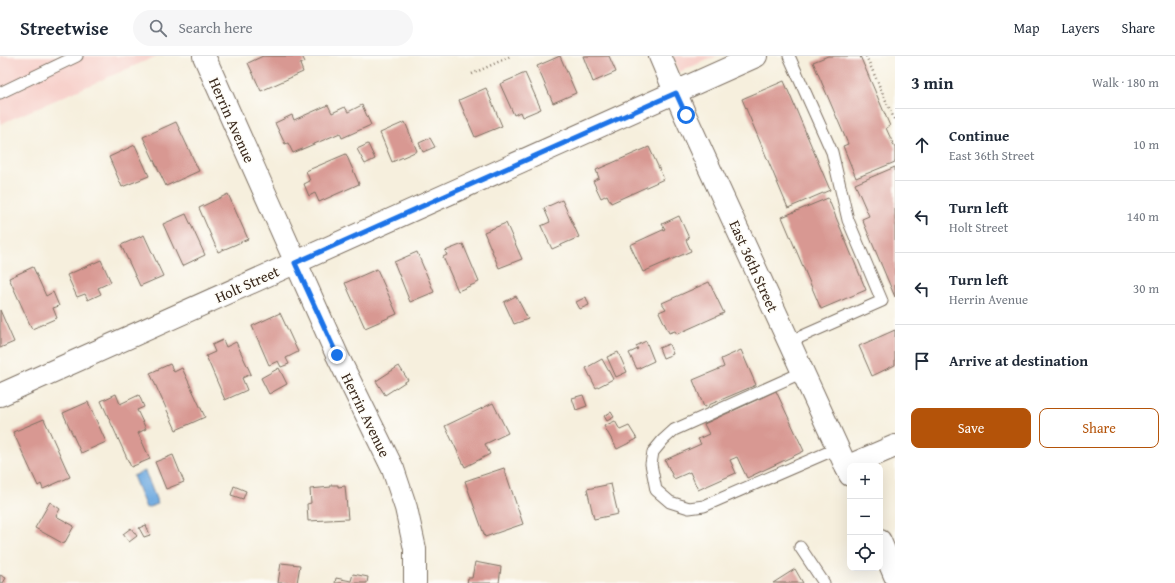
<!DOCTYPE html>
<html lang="en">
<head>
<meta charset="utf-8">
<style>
  body { margin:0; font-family:"Gentium Book Plus",serif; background:#f6f6f7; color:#1f2937 }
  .controls { position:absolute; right:12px; bottom:12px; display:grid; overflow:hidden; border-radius:8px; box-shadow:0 4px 16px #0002 }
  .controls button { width:36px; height:36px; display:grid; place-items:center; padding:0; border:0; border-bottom:1px solid #e0e1e3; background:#fff; color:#1f2937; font:20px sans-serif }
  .stop { position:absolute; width:12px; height:12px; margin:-9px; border:3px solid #1a73e8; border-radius:50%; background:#fff }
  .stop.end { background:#1a73e8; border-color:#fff; box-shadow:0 1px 4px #0008 }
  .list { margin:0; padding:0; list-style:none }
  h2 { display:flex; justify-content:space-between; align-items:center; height:52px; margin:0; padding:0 16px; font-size:17px }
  h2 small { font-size:13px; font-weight:400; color:#747a83 }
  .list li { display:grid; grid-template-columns:26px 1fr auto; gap:12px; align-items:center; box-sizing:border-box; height:72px; padding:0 16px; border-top:1px solid #e0e1e3 }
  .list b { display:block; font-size:15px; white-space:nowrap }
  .list p { margin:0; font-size:13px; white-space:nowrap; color:#747a83 }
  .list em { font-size:13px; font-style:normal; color:#747a83 }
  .actions { display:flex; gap:8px; padding:12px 16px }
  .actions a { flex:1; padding:9px 0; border:1px solid #b45309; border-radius:8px; text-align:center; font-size:14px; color:#b45309 }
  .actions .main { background:#b45309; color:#fff }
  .icon { flex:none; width:22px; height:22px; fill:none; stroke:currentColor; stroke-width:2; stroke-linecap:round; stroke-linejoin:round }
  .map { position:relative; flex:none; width:895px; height:527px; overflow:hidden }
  header { display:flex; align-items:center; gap:24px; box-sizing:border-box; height:56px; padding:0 20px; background:#fff; border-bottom:1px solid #e0e1e3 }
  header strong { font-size:19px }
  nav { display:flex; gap:22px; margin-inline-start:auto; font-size:14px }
  .search { width:280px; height:36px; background:#f6f6f7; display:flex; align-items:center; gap:10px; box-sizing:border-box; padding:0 14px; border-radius:22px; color:#747a83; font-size:15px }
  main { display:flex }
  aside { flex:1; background:#fff }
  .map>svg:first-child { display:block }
</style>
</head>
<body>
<header>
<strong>Streetwise</strong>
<div class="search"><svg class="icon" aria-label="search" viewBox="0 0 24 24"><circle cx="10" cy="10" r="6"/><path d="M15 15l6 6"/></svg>Search here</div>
<nav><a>Map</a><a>Layers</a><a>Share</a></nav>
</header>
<main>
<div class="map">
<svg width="895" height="527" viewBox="0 0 895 527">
  <rect width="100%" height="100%" fill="#fdfcf7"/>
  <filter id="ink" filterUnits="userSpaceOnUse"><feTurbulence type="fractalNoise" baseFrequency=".025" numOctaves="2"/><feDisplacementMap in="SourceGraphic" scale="8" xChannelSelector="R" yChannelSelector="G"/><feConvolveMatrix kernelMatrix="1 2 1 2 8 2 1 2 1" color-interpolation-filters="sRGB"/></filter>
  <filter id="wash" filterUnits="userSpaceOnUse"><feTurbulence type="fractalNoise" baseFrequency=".012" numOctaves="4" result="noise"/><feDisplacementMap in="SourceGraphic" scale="16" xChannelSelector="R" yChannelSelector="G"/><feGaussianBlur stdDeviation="0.9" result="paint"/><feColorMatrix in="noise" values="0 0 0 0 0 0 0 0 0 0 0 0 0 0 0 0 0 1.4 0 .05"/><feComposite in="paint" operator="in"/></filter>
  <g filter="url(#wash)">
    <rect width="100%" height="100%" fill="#f6efdd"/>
    <path fill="#f7d0ca" d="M0,0H157L0,68Z
      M673,0H717L679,16Z"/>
    <path fill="#6faae0" stroke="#556a7f" d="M145,415L158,448L146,452L133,420Z"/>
    <g id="blocks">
      <path fill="#d89892" d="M263,0H302L305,6L300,8L303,16L261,35L248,7Z
        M560,0L576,37L553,47L537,10Z
        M583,0H609L616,16L593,26Z
        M828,0H860L890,70L886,72L895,92V106L856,122L843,90L848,88L813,6Z
        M525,17L541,53L522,61L520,56L514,59L500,28Z
        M784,25L830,134L788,152L742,43Z
        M486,32L502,70L475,81L459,44Z
        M328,49L332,57L345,51L348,56L362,49L371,69L342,82L340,77L293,97L288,87L285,88L275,67L292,59L294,64Z
        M176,66L199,115L166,130L143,81Z
        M405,66L417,95L392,106L380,77Z
        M430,82L435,91L423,96L419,87Z
        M368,88L375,103L365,108L357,93Z
        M135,89L149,120L122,131L109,101Z
        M649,91L664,123L611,147L607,139L601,142L593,125L599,122L596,114Z
        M346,98L359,128L319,146L315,137L309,140L304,128L310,125L306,115Z
        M895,111V241L862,163L869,160L855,128Z
        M228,138L248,183L218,196L199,152Z
        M828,142L866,234L821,253L782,161Z
        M562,144L579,181L552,193L541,170L550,166L544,152Z
        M186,158L205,199L182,210L163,168Z
        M679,160L689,182L686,184L691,195L643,216L630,189L665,173L662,168Z
        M506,167L522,203L499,212L484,176Z
        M144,179L163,220L140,230L121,189Z
        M463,188L479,226L458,235L443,201L447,199L445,195Z
        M417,196L434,236L410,246L394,206Z
        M101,204L111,226L98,232L101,238L88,244L85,238L77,241L67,219Z
        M33,211L46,240L53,236L59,250L53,252L57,262L32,273L9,222Z
        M377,213L397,258L365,272L345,227Z
        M709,226L724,257L677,278L675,275L669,277L659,256L666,253L662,247Z
        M516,240L528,263L514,268L504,246Z
        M586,241L589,249L580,253L576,246Z
        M0,254L14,286L0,292Z
        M280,257L298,296L286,302L289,308L281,311L278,305L269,309L252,270Z
        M895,274V309L872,320L859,290Z
        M223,284L226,291L236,286L251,318L242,322L247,334L225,344L206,300L215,296L212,289Z
        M646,285L654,305L637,313L629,297L638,293L636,290Z
        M669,288L673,298L663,302L659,292Z
        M741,294L756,329L704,351L693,324L724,311L721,303Z
        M618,296L627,316L616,321L607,301Z
        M602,303L613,323L596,332L586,312Z
        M170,308L174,316L182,312L205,361L176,374L150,317Z
        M399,310L408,324L385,339L376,325Z
        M279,312L287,328L269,338L261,322Z
        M776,335L804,395L747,422L737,401L730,404L736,417L698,434L690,416L674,423L665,404L701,388L698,383L709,378L704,368Z
        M116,338L120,348L139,339L144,351L137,354L146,373L138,377L150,403L131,411L101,345Z
        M583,339L587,350L576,354L572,342Z
        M88,346L106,386L81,397L63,357Z
        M493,347L508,377L485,388L490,398L465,411L445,370Z
        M611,356L614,361L607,365L604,360Z
        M44,363L70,421L43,433L41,428L38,430L13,376Z
        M615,365L620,374L629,370L637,383L617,393L604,370Z
        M173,399L184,426L166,433L155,406Z
        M504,412L523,468L485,481L465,425Z
        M611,428L618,458L594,463L587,433Z
        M331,429H338V431L345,430L348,463L308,465L307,448L311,447L310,433L331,431Z
        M234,430L246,435L243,443L231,439Z
        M50,446L60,453L56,460L74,470L64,488L35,472Z
        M146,469L150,479L144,481L139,472Z
        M131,472L137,480L129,486L123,478Z
        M475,506L501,511L499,527H467L468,522H472Z
        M281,507L300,509L297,527H278Z
        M795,513L803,527H773Z
        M353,518L368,521L367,527H335L336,522L351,525Z
        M0,519L6,522L3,527H0Z"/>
    </g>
  </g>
  <g filter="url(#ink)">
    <use href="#blocks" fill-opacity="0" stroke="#7c6f61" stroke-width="1"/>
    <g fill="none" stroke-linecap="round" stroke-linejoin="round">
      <g stroke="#7c6f61" stroke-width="13">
        <path id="service" d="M789,0L832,96L848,164L882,245L789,286
          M0,37L77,0
          M803,316L674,374L663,384L653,396L651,408L656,434L670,446L689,452L704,450L838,392
          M800,491L824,527"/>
      </g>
      <g stroke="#7c6f61" stroke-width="24">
        <path id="minor" d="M204,0L337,299L393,413L406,452L415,493V527
          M0,339L756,0
          M846,411L895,390"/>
      </g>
      <g stroke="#7c6f61" stroke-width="24">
        <path id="tertiary" d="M660,0L685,59L850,419
          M880,485L895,520"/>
      </g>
      <path stroke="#7c6f61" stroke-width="2.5" stroke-dasharray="1 3" stroke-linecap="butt" d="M866,0L895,65
        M472,18L511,0"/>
      <use href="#service" stroke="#fff" stroke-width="11"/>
      <use href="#minor" stroke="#fff" stroke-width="22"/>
      <use href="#tertiary" stroke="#fff" stroke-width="22"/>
    </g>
  </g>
  <g fill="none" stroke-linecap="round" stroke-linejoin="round" filter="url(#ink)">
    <path stroke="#1a73e8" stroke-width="5" d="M337,299L295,207L676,37L686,59"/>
  </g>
  <g text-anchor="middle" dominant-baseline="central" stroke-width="3" stroke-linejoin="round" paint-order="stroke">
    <g font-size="15" fill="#3b2a1e" stroke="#fdfcf7">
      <text transform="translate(232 64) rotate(66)">Herrin Avenue</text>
      <text transform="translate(754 210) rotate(66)">East 36th Street</text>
      <text transform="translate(247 228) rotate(-24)">Holt Street</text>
      <text transform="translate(366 359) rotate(64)">Herrin Avenue</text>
    </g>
  </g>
</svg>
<div class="controls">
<button>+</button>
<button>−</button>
<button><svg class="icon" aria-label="locate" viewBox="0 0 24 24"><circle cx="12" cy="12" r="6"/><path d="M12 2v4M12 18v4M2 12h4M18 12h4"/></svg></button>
</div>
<div class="stop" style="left:686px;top:59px"></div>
<div class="stop end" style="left:337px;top:299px"></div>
</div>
<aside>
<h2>3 min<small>Walk · 180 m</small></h2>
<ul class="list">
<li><svg class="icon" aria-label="ahead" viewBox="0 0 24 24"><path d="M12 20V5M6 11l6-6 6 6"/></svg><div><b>Continue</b><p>East 36th Street</p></div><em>10 m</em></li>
<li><svg class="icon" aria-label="left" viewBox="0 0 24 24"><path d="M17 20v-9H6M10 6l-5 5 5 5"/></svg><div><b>Turn left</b><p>Holt Street</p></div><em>140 m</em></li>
<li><svg class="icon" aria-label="left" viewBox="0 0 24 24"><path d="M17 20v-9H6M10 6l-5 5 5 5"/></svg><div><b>Turn left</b><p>Herrin Avenue</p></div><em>30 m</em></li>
<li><svg class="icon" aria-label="arrive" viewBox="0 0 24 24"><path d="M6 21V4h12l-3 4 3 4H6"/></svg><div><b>Arrive at destination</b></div></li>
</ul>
<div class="actions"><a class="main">Save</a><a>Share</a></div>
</aside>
</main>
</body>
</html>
